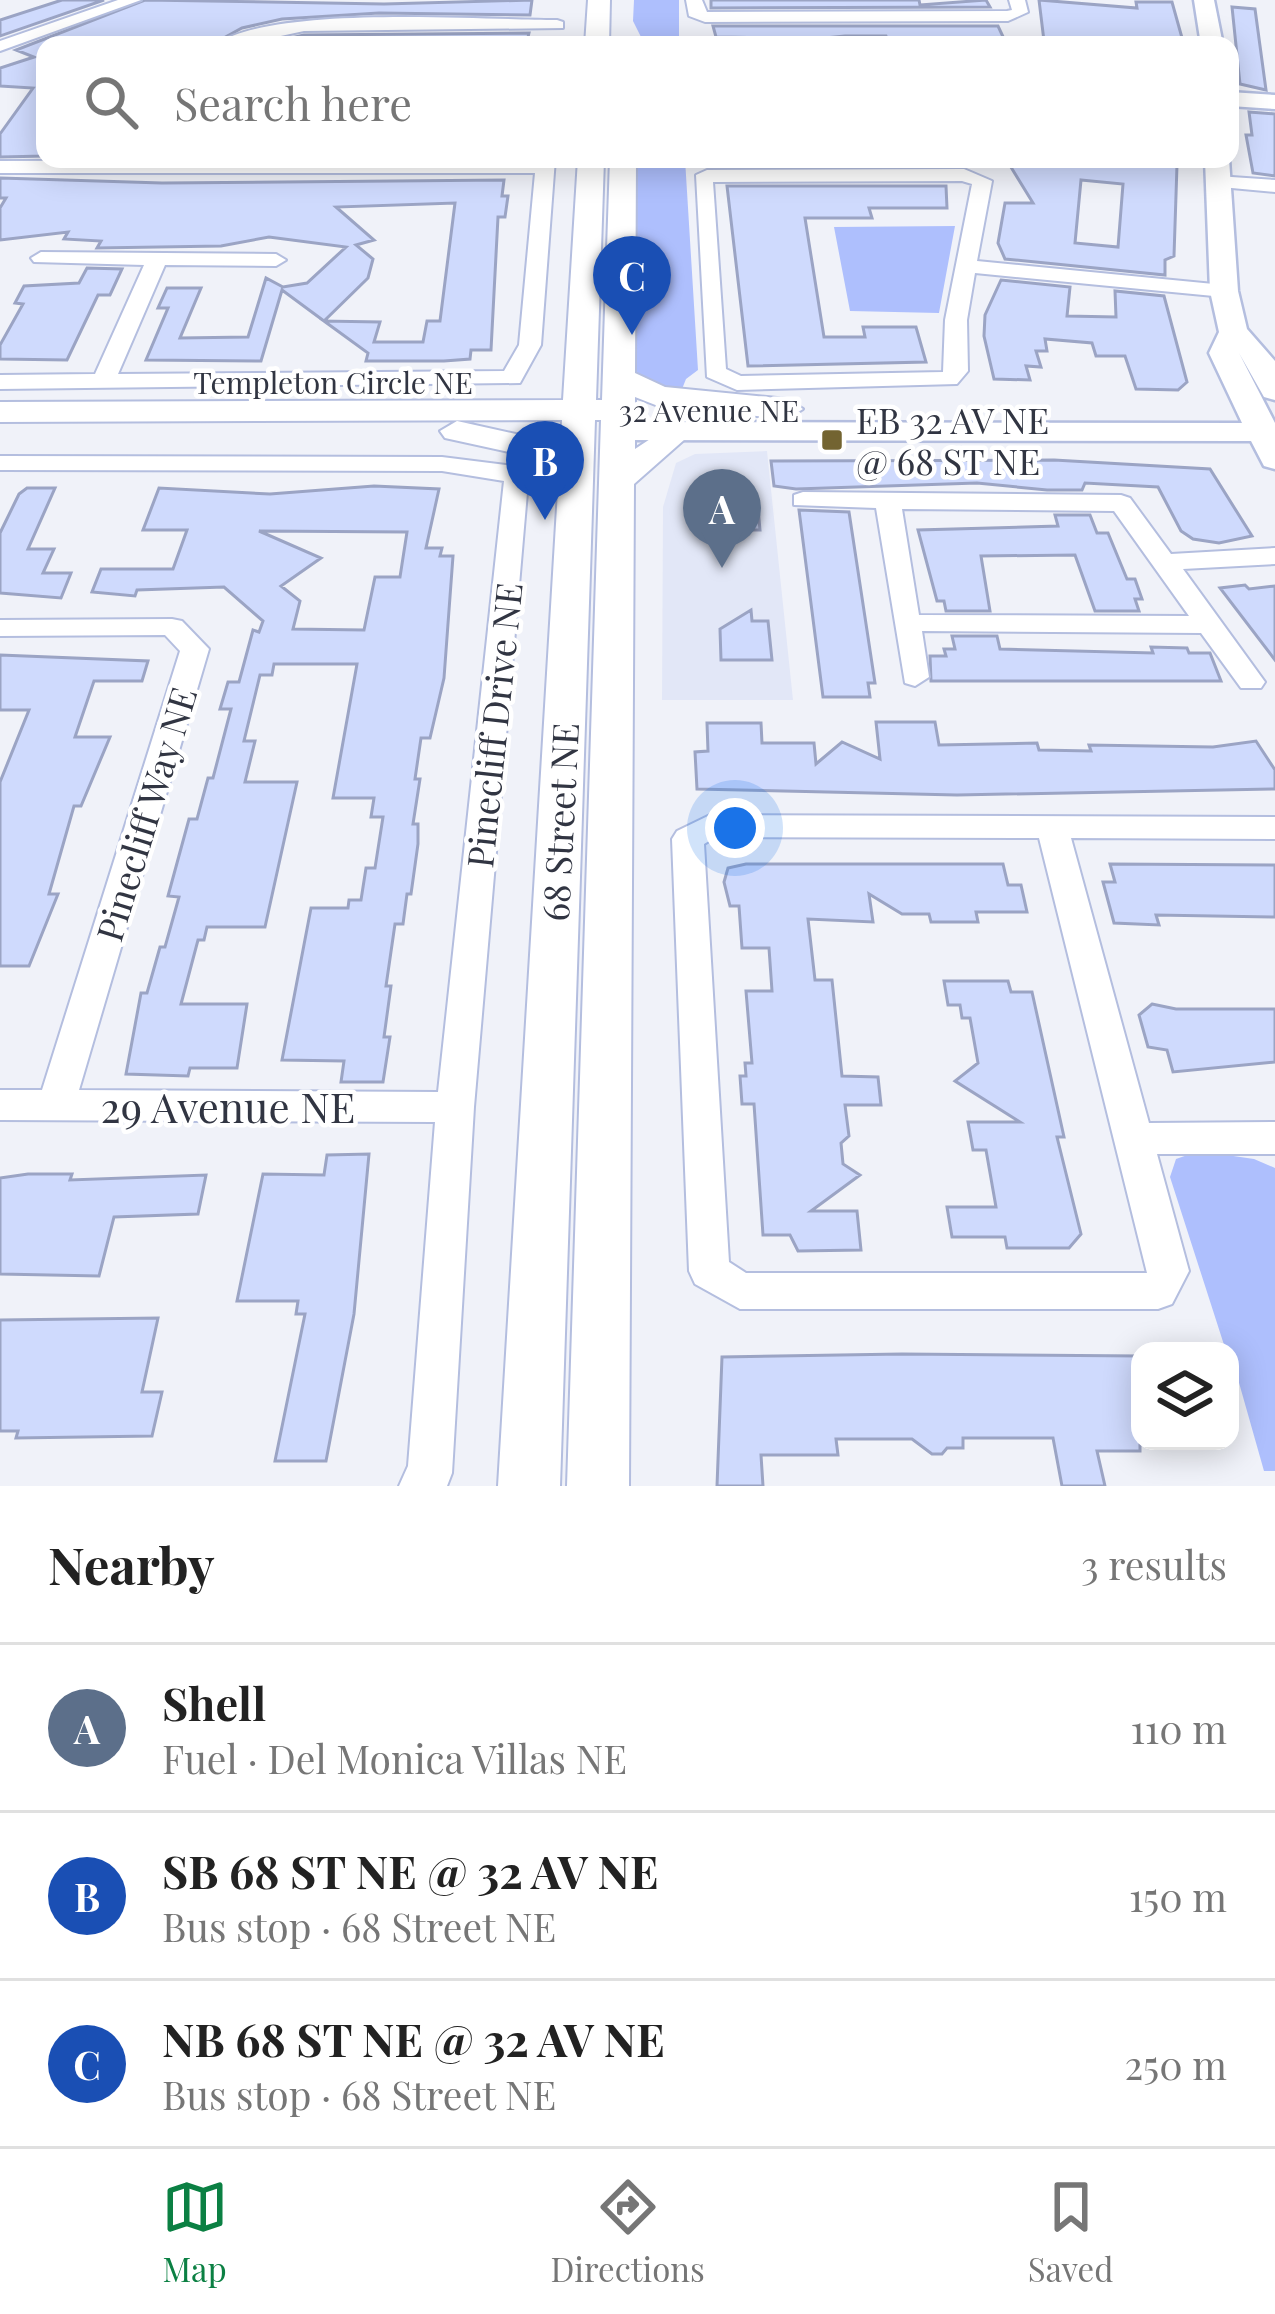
<!DOCTYPE html>
<html lang="en">
<head>
<meta charset="utf-8">
<style>
  body { margin:0; font-family:"Playfair Display",serif; background:#f6f6f6; color:#222 }
  .controls { position:absolute; right:36px; bottom:36px; display:grid; overflow:hidden; border-radius:24px; box-shadow:0 6px 30px #0003 }
  .controls button { width:108px; height:108px; display:grid; place-items:center; padding:0; border:0; border-bottom:3px solid #e0e0e0; background:#fff; color:#222; font:60px sans-serif }
  .you { position:absolute; left:735px; top:828px; width:42px; height:42px; margin:-30px; border:9px solid #fff; border-radius:50%; background:#1a73e8; box-shadow:0 0 0 18px #1a73e833 }
  .badge { display:grid; place-items:center; width:78px; height:78px; border-radius:50%; background:#0b8043; color:#fff; font-size:39px; font-weight:700 }
  .pin { position:absolute; translate:-50% -99px; filter:drop-shadow(0 3px 6px #0008) }
  .pin::after { content:''; position:absolute; top:63px; width:42px; height:36px; background:inherit; clip-path:polygon(0 0,100% 0,50% 100%) }
  .list { margin:0; padding:0; list-style:none }
  h2 { display:flex; justify-content:space-between; align-items:center; height:156px; margin:0; padding:0 48px; font-size:51px }
  h2 small { font-size:39px; font-weight:400; color:#767676 }
  .list li { display:grid; grid-template-columns:78px 1fr auto; gap:36px; align-items:center; box-sizing:border-box; height:168px; padding:0 48px; border-top:3px solid #e0e0e0 }
  .list b { display:block; font-size:45px; white-space:nowrap }
  .list p { margin:0; font-size:39px; white-space:nowrap; color:#767676 }
  .list em { font-size:39px; font-style:normal; color:#767676 }
  .icon { flex:none; width:66px; height:66px; fill:none; stroke:currentColor; stroke-width:2; stroke-linecap:round; stroke-linejoin:round }
  .map { position:relative; flex:none; width:1275px; height:1486px; overflow:hidden }
  .search { position:absolute; background:#fff; box-shadow:0 6px 30px #0003; left:36px; right:36px; top:36px; height:132px; display:flex; align-items:center; gap:30px; box-sizing:border-box; padding:0 42px; border-radius:24px; color:#767676; font-size:45px }
  .sheet { height:660px; background:#fff }
  nav { display:flex; justify-content:space-around; align-items:center; box-sizing:border-box; height:168px; border-top:3px solid #e0e0e0; background:#fff; font-size:33px; color:#767676 }
  nav a { display:grid; justify-items:center; gap:6px }
  nav .on { color:#0b8043 }
  .map>svg:first-child { display:block }
</style>
</head>
<body>
<div class="map">
<svg width="1275" height="1486" viewBox="0 0 1275 1486">
  <rect width="100%" height="100%" fill="#f0f2f9"/>
  <path fill="#e2e7f7" d="M767,451L793,700H662L663,507L676,463L695,454Z"/>
  <path fill="#aebffd" d="M634,0H679V45H645L633,21Z
    M634,159H685L698,370L686,379L680,394L644,386L631,369Z
    M955,226L939,313L850,311L834,227Z
    M1199,1151L1254,1159L1275,1168V1471H1264L1230,1351H1226L1170,1177L1176,1159Z"/>
  <path fill="#cfdafd" stroke="#9ba4c4" stroke-width="3" fill-rule="evenodd" d="M62,0H104L0,36V20Z
    M145,0L384,4L532,0L530,15L379,13L282,19L242,28L211,45H45V156L0,157V134L33,88L0,86V68L34,57L16,50Z
    M711,0H919L920,5L986,0L990,7L711,8Z
    M1039,0L1137,8L1136,2H1172L1184,45L1044,41Z
    M1232,7L1255,9L1266,90L1240,84Z
    M713,26H998L1005,41L921,38L923,45H890L886,36H845L824,38L826,45H792L791,38L716,37Z
    M529,33L526,45H260L304,35Z
    M1249,112L1275,114V176L1253,173L1246,135H1252Z
    M724,159H937L939,165H725Z
    M1006,159H1170L1177,165L1174,256L1165,260V275L1005,259L998,243L1005,203H1033ZM1081,180L1123,184L1118,247L1075,243Z
    M0,178L162,183L504,180L502,196H508L505,217H498L491,350H471L470,359L444,361H366L368,353L324,321L380,322L374,342H423L427,321H440L455,203L336,207L374,240L356,245L373,259L368,278L324,321L282,290L261,361L146,360L168,308H158L167,288H201L180,338L248,337L266,278L283,287L307,283L346,247L269,237L221,246L97,248L101,241L64,239L68,232L0,240V208L6,198H0Z
    M727,186H946L947,208H869L872,218H805L824,337H865L863,327H916L926,362L748,366Z
    M87,268L122,269L110,295H98L67,360L0,359V345L23,304L15,303L24,286L79,283Z
    M1001,280L1070,287L1067,316L1116,317L1115,291L1164,296L1187,382L1178,390L1136,389L1125,356H1096L1092,343L1045,339L1047,351H1036L1041,367L1026,366L1030,380L994,379L984,336L985,315Z
    M1054,460L1210,469L1252,536L1219,543L1193,539L1181,531L1158,487L1085,483L1082,490H1047L977,483L796,489L774,486L771,461Z
    M374,486L439,489L426,548H442L440,556H453L444,678L430,738H421L415,779H420L413,824H418V844L411,894H407L403,924H395L386,986H391L384,1037H390L383,1082H341L344,1061L282,1060L311,908H348L349,900H361L366,868H375L383,817H371L374,798H333L357,664H274L272,675H260L244,741H255L245,782H297L265,927H207L204,940H198L181,1004H247L237,1068H190L188,1076L126,1074L141,993H147L160,947H165L179,897L168,896L189,819H197L208,778H213L231,709H220L228,682H239L253,630L259,632L263,621L224,587L137,590L135,596L92,592L101,569H173L187,530H143L159,488L270,494ZM259,531L407,532L400,577H375L364,630L293,629L300,601L281,586L321,558Z
    M27,488H55L28,549H54L43,573H71L61,598L0,593V533L19,494Z
    M730,497H757L760,530H732Z
    M799,510L849,512L875,683H868L870,697H823Z
    M1055,515H1090L1097,533H1108L1127,579H1135L1142,599H1135L1139,611H1095L1075,555L981,556L990,611H946L944,601H937L918,530L1058,526Z
    M1245,585L1249,589L1275,586V660L1220,588Z
    M751,610L752,621H768L772,660H721L720,629Z
    M952,636H997L1000,649L1153,653L1151,647L1187,648L1189,653H1210L1221,681H931L930,656H946L944,649H955Z
    M0,655L148,661L142,681H94L75,737H110L81,806H74L49,894H58L29,966H0V782L29,710H0Z
    M876,722H935L939,745L1037,743L1039,750L1091,751L1089,745L1213,747L1256,741L1275,770V789L957,795L697,789L695,752L708,751L707,723H761L762,743H814L816,764L842,742L880,759Z
    M746,864H1003L1008,885H1021L1027,912H976L978,922H931L929,914H902L869,894L873,922L808,919L815,980H832L842,1076L878,1077L881,1105H845L849,1136L841,1143L843,1164L860,1175L811,1211H857L861,1250L798,1251L790,1235H763L754,1104H742L740,1076H746L745,1063H752L746,991H772L769,948H742L739,906H730L724,882L728,868Z
    M1110,864L1275,865V917L1156,915L1159,925L1114,923L1103,882H1115Z
    M944,981H1008L1011,992H1032L1064,1137H1057L1081,1234L1069,1248H1007L1005,1237H952L947,1207H996L986,1150H973L968,1122H1020L955,1081L978,1063L970,1018H962L960,1005H948Z
    M1152,1004L1176,1009H1275V1062L1173,1072L1167,1050L1148,1047L1139,1015Z
    M369,1154L354,1314L326,1461H275L305,1314H296L298,1301H237L263,1174L324,1175L327,1155Z
    M28,1174H72L70,1180L206,1175L198,1214L114,1217L99,1276L0,1274V1178Z
    M158,1318L142,1392H162L152,1436L16,1438L18,1431H0V1320Z
    M902,1354L1140,1356V1451H1097L1105,1486H1062L1053,1438H963V1448H947L942,1454H932L912,1439H836L838,1455H761L763,1486H717L722,1357Z"/>
  <g fill="none" stroke-linecap="round" stroke-linejoin="round">
    <g stroke="#b4bedf" stroke-width="4">
      <path id="minor" d="M118,0H141L0,51V41Z
        M686,0H702L707,12L1007,11L1012,10L1009,0H1025L1028,12L1008,21L705,22L689,16Z
        M557,20L563,22V28L304,31L239,45H215C274,4 479,20 557,20Z
        M537,159H555L541,345L520,383L0,389V375L95,374L144,265L34,262L31,258L41,252L276,254L286,260L276,266L165,265L118,374L504,371L519,345L535,173H0V161Z
        M964,169L992,181L977,261L1224,285L1235,291L1224,297L975,273L967,320L968,371L957,384L737,390L707,377L696,175L707,170ZM962,181L972,184L945,320L943,372L741,376L726,369L713,182Z
        M1217,176L1275,180V192L1210,186L1207,182Z
        M0,456L442,457L521,467L528,481L474,1107L452,1473L447,1486H399L408,1466L435,1122L0,1120V1090H42L180,651L165,635L0,636V620L172,619L182,621L209,649L79,1090L438,1092L504,481L442,471L0,470Z
        M803,492L1121,495L1130,498L1171,554L1275,548V564L1183,569L1265,682L1261,688H1241L1201,633L922,631L929,677L915,686L905,683L876,508L794,505V495ZM902,509L1114,511L1189,616L919,615Z
        M710,815L1275,817V839L1071,838L1149,1123L1275,1122V1154H1157L1189,1271L1172,1304L1158,1309H740L695,1284L689,1271L672,839L677,831ZM716,837L1039,838L1147,1273H746L729,1262L704,844Z"/>
    </g>
    <g stroke="#b4bedf" stroke-width="5">
      <path id="tertiary" d="M1194,0H1214L1223,45H1201Z
        M1230,92L1275,95V109L1230,106Z
        M1205,159H1229L1238,291L1247,329L1275,361V400L1264,397L1239,353L1275,423V469L1264,466L1251,441L618,440L602,431L618,422L1242,423L1209,353L1219,332L1210,291Z"/>
    </g>
    <g stroke="#b4bedf" stroke-width="4">
      <path id="secondary" d="M588,0H610L609,45H585Z
        M578,159H604L596,400H602L610,159H636L635,373L665,387L787,399L803,409L787,419L658,406L635,397V449L676,422L693,432L634,484L629,1486H567L601,420H595L560,1486H498L559,474L536,458L445,438L440,431L457,421L561,444L562,420L0,422V402L563,400Z"/>
    </g>
    <use href="#minor" fill="#fff" fill-rule="evenodd"/>
    <use href="#tertiary" fill="#fff" fill-rule="evenodd"/>
    <use href="#secondary" fill="#fff" fill-rule="evenodd"/>
  </g>
  <rect fill="#736431" stroke="#fff" stroke-width="4.5" x="820" y="428" width="24" height="24" rx="6"/>
  <g text-anchor="middle" dominant-baseline="central" stroke-width="9" stroke-linejoin="round" paint-order="stroke">
    <g font-size="30" fill="#313542" stroke="#fff">
      <text x="333" y="382">Templeton Circle NE</text>
      <text x="709" y="410">32 Avenue NE</text>
    </g>
    <g font-size="36" fill="#313542" stroke="#fff" text-anchor="start">
      <text x="856" y="419">EB 32 AV NE<tspan x="856" dy="41">@ 68 ST NE</tspan></text>
    </g>
    <g font-size="36" fill="#313542" stroke="#fff">
      <text transform="translate(493 725) rotate(-84)">Pinecliff Drive NE</text>
      <text transform="translate(145 814) rotate(-73)">Pinecliff Way NE</text>
      <text transform="translate(559 822) rotate(-87)">68 Street NE</text>
    </g>
    <g font-size="42" fill="#313542" stroke="#fff">
      <text x="228" y="1106">29 Avenue NE</text>
    </g>
  </g>
</svg>
<div class="controls">
<button><svg class="icon" aria-label="layers" viewBox="0 0 24 24"><path d="M12 4l9 5-9 5-9-5zM3 14l9 5 9-5"/></svg></button>
</div>
<div class="you"></div>
<div class="pin badge" style="left:722px;top:568px;background:#5c6f8a">A</div>
<div class="pin badge" style="left:545px;top:520px;background:#1a4fb4">B</div>
<div class="pin badge" style="left:632px;top:335px;background:#1a4fb4">C</div>
<div class="search"><svg class="icon" aria-label="search" viewBox="0 0 24 24"><circle cx="10" cy="10" r="6"/><path d="M15 15l6 6"/></svg>Search here</div>
</div>
<section class="sheet">
<h2>Nearby<small>3 results</small></h2>
<ul class="list">
<li><span class="badge" style="background:#5c6f8a">A</span><div><b>Shell</b><p>Fuel · Del Monica Villas NE</p></div><em>110 m</em></li>
<li><span class="badge" style="background:#1a4fb4">B</span><div><b>SB 68 ST NE @ 32 AV NE</b><p>Bus stop · 68 Street NE</p></div><em>150 m</em></li>
<li><span class="badge" style="background:#1a4fb4">C</span><div><b>NB 68 ST NE @ 32 AV NE</b><p>Bus stop · 68 Street NE</p></div><em>250 m</em></li>
</ul>
</section>
<nav>
<a class="on"><svg class="icon" aria-label="map" viewBox="0 0 24 24"><path d="M3 6l6-2 6 2 6-2v14l-6 2-6-2-6 2zM9 4v14M15 6v14"/></svg>Map</a>
<a><svg class="icon" aria-label="directions" viewBox="0 0 24 24"><path d="M12 3l9 9-9 9-9-9zM9 14v-3h6M13 9l2 2-2 2"/></svg>Directions</a>
<a><svg class="icon" aria-label="saved" viewBox="0 0 24 24"><path d="M7 4h10v16l-5-4-5 4z"/></svg>Saved</a>
</nav>
</body>
</html>
